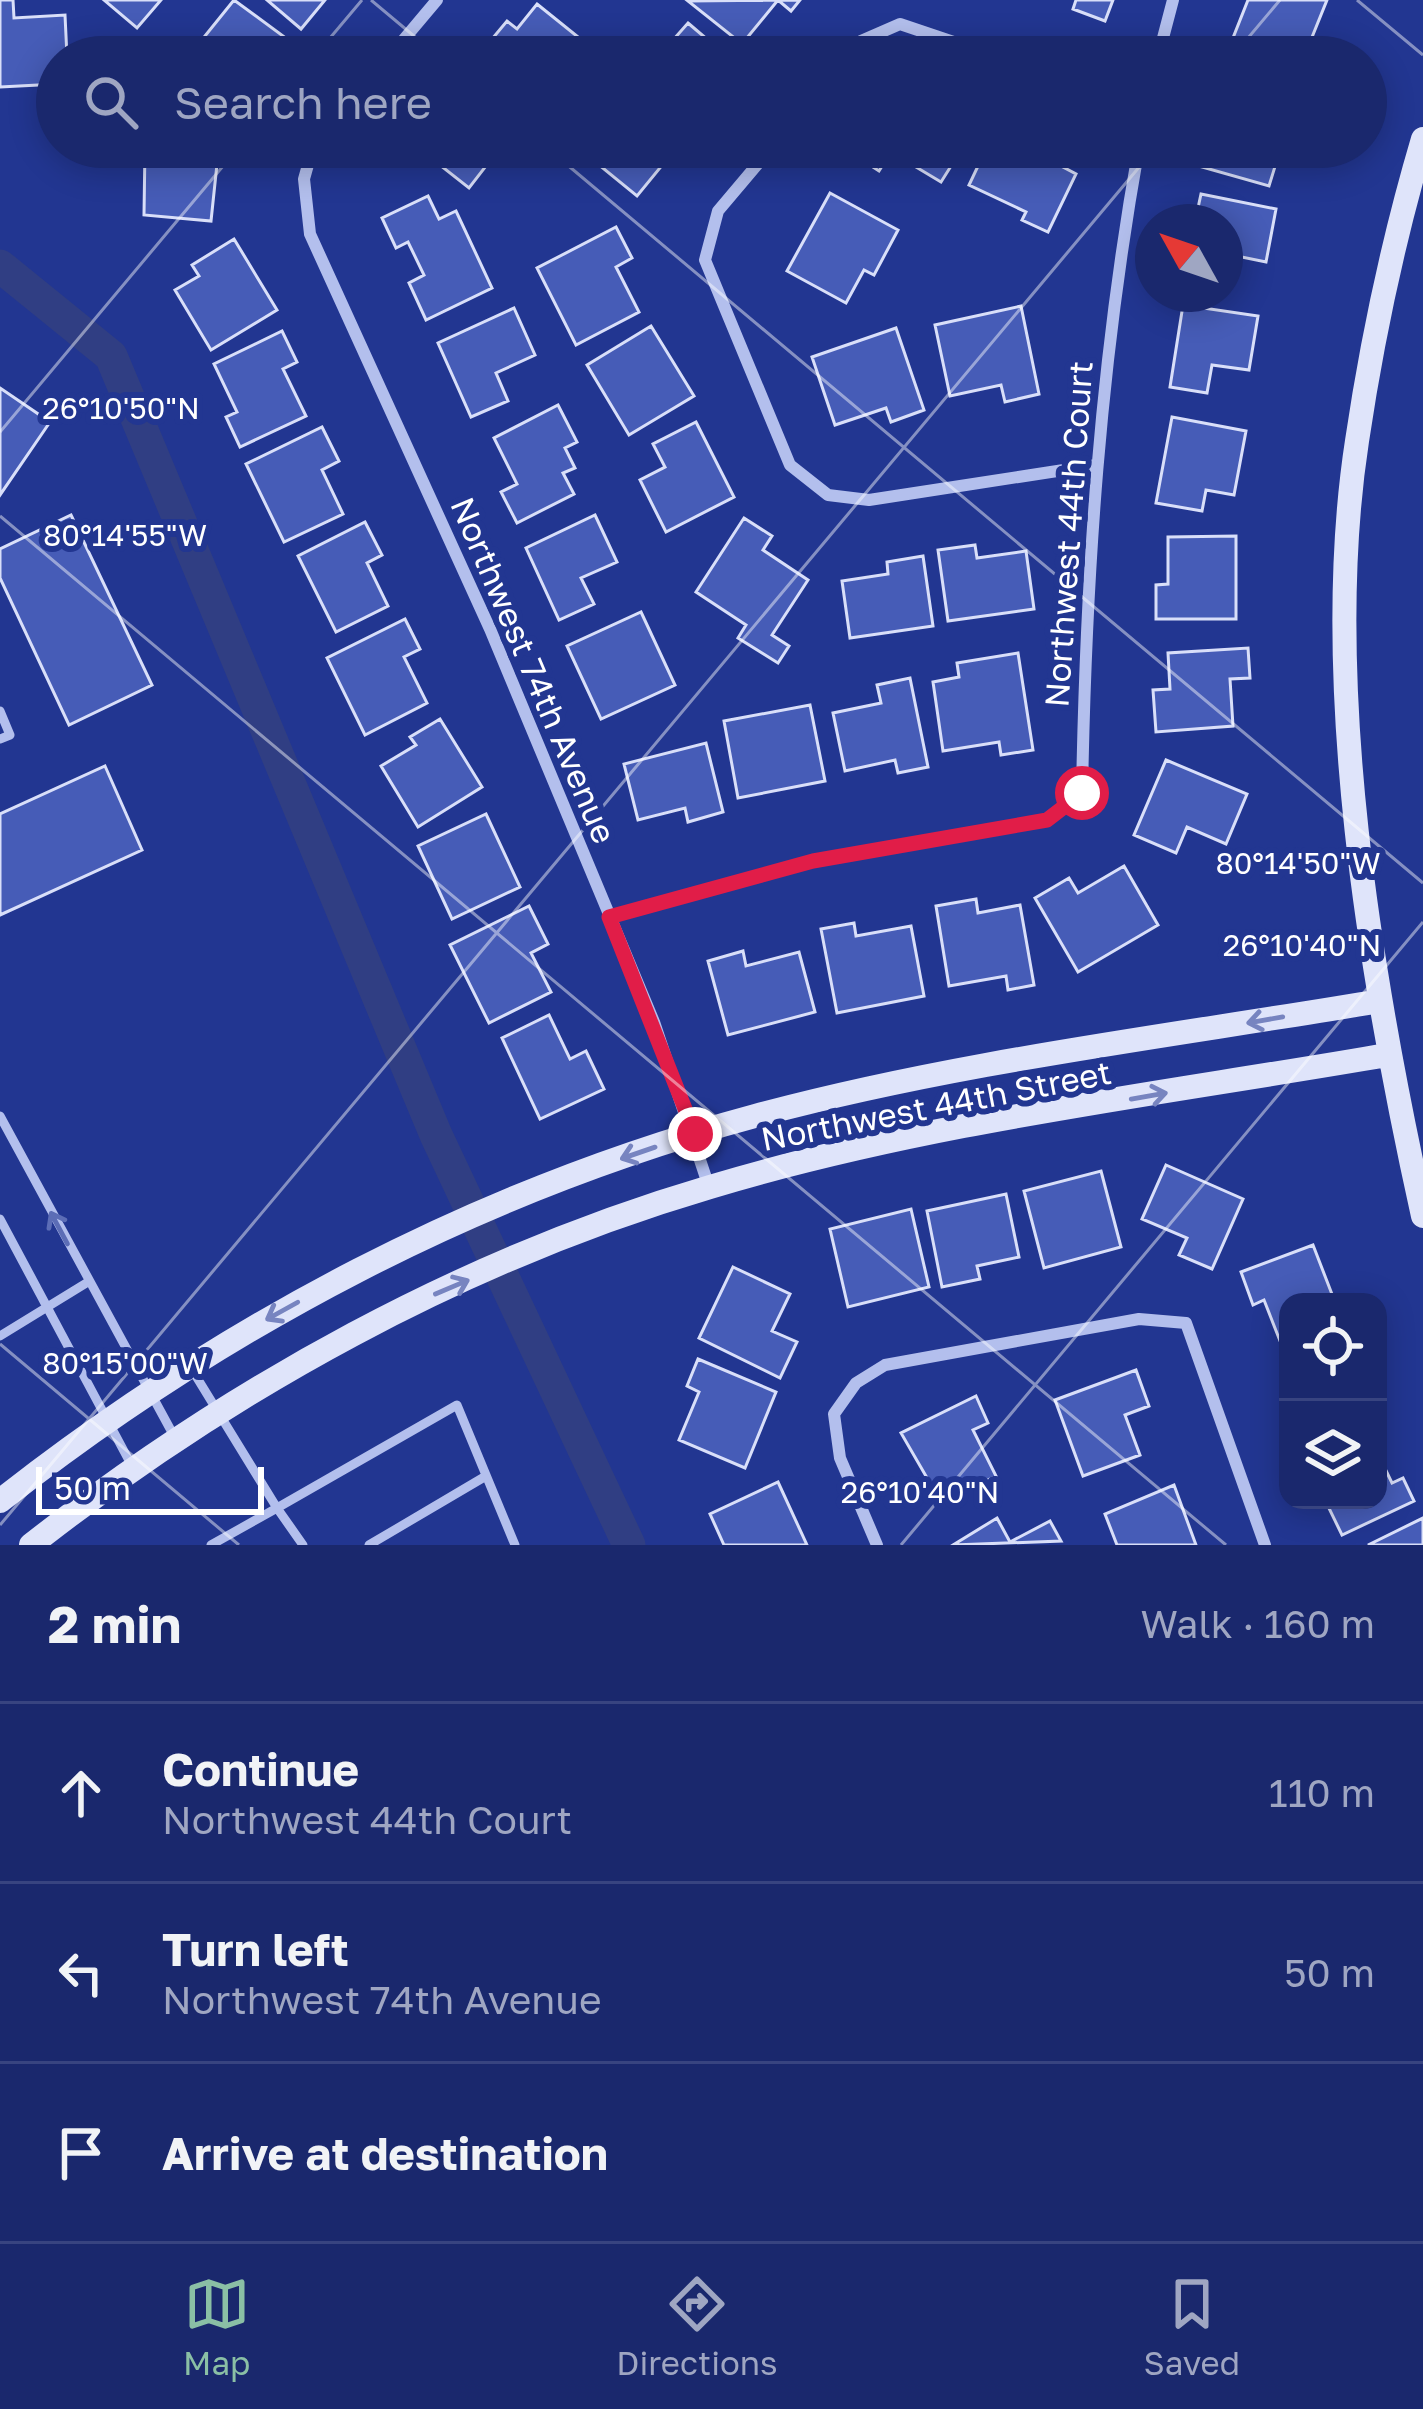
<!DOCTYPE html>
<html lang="en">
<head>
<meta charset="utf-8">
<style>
  body { margin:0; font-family:"Golos Text",sans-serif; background:#273475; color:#f1f3f6 }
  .controls { position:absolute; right:36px; bottom:36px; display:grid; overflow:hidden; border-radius:24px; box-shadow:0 6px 30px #0003 }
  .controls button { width:108px; height:108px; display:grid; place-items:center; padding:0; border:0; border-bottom:3px solid #384480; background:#1a286d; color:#f1f3f6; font:60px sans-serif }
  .compass { position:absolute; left:1135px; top:204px; width:108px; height:108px; border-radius:50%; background:#1a286d; box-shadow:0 6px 30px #0003; rotate:310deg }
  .scale { position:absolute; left:36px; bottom:30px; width:228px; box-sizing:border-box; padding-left:12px; border:6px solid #fff; border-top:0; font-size:33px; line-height:42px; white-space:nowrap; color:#fff; -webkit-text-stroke:9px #223691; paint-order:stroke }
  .stop { position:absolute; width:36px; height:36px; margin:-27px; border:9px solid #e11d48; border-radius:50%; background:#fff }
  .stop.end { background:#e11d48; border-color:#fff; box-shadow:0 3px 12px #0008 }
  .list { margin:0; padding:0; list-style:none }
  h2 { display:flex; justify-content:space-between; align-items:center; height:156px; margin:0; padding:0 48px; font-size:51px }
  h2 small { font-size:39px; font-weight:400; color:#9fa6c2 }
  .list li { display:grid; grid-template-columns:78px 1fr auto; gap:36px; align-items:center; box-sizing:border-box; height:180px; padding:0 48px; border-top:3px solid #384480 }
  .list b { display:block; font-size:45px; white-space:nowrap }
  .list p { margin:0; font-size:39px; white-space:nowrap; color:#9fa6c2 }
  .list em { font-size:39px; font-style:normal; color:#9fa6c2 }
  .icon { flex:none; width:66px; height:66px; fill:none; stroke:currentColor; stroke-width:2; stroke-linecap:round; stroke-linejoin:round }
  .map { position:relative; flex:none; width:1423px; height:1545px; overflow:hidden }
  .search { position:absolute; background:#1a286d; box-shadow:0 6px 30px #0003; left:36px; right:36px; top:36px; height:132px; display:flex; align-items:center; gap:30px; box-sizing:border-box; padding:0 42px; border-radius:66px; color:#9fa6c2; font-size:45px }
  .sheet { height:696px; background:#1a286d }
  nav { display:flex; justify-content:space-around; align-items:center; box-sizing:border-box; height:168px; border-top:3px solid #384480; background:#1a286d; font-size:33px; color:#9fa6c2 }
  nav a { display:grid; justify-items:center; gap:6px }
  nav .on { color:#8abfa5 }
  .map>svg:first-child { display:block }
</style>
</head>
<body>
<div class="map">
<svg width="1423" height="1545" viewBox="0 0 1423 1545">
  <rect width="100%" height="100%" fill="#223691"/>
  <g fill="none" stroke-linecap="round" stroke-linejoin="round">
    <path stroke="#303e83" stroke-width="33" d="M0,266L111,356L436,1135L629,1545"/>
  </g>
  <path fill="#465cb7" stroke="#d9dff9" stroke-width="3" d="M0,0H13L14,18L65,15L67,57H57V84L0,87Z
    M104,0H161L137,28Z
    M234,0L302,50L297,57H188Z
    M267,0H325L301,29Z
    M778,0L742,44L688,1L800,0L791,11Z
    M1076,0H1113L1105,21L1073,9Z
    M1248,0H1327L1304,57H1252L1229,48Z
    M537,4L583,41L570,57H477L507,21L517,29Z
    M688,23L728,57H658Z
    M145,147H234L233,165L217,164L211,221L144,215Z
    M417,147H499L500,148L469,188Z
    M577,147H667L673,152L637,196Z
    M862,147H963L941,182L891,152L879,171L856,156Z
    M987,147H1025L1076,174L1048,232L1022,220L1026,212L969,185Z
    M1208,147H1281L1269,186L1202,167Z
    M830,193L898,230L874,275L864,270L846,303L787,271Z
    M1201,194L1276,209L1266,262L1232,255L1225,283V222H1195Z
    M428,196L439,219L456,211L492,288L426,320L409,283L424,275L408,242L396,248L382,218Z
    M616,227L632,258L616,267L639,312L576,345L537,268Z
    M234,239L277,310L211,350L175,290L199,276L192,265Z
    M1183,305L1258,316L1249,370L1212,365L1207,393L1170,387Z
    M1021,306L1039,394L1005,402L1001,385L950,396L935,325Z
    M514,308L535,355L496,373L508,401L471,417L438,343Z
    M651,326L694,396L629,435L587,365Z
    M896,328L924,410L891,422L886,408L835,425L812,357Z
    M282,331L297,362L283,369L306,416L240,447L226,417L237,412L214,364Z
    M0,388L50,422L0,495Z
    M558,405L577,442L565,448L575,468L563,473L574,494L517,523L501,492L517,484L494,438Z
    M1172,417L1246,431L1234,495L1206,490L1202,511L1156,503Z
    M696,422L734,497L666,532L640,480L665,467L653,444Z
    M322,427L339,461L322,470L343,514L284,542L246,464Z
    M71,515L152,685L69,725L0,578V549Z
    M595,515L617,562L581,578L594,604L559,620L526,548Z
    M744,518L772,536L763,550L808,580L772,635L789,646L778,663L738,638L746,625L696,592Z
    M365,522L382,555L367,563L388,606L336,632L298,556Z
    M1236,536V619H1156V585L1168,584V537Z
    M975,545L977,558L1026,551L1034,609L948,621L938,550Z
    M923,556L933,626L850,638L842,581L888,574L887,562Z
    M641,612L675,685L601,719L567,646Z
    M405,619L420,649L404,657L427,703L365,735L327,658Z
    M1248,648L1250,678L1230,679L1233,726L1156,732L1153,690L1170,689L1168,653Z
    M1018,653L1033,750L1001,755L999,742L943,751L933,682L959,677L957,663Z
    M910,678L928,767L898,773L895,760L845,771L833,713L881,703L877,685Z
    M810,705L825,781L738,798L724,721Z
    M440,719L482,787L418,827L381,766L416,745L410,737Z
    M706,743L723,812L688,822L685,808L638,820L624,764Z
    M1166,760L1247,794L1226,844L1187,827L1176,853L1134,835Z
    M105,766L142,850L0,915V814Z
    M486,814L520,887L452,919L418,846Z
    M1124,866L1158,925L1078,972L1035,898L1069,878L1078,893Z
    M976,899L978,913L1020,905L1034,985L1008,990L1006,976L949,986L936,906Z
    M529,906L548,944L531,953L551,992L489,1023L450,945Z
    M854,923L856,936L911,926L924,996L837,1013L821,929Z
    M743,951L746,966L799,952L815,1012L728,1035L708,961Z
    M549,1015L570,1059L586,1051L604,1089L540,1119L502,1038Z
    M1166,1165L1243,1199L1212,1269L1179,1255L1187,1238L1142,1219Z
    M1101,1171L1121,1247L1044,1268L1024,1191Z
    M1006,1194L1019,1257L977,1266L980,1279L942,1287L927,1211Z
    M911,1209L929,1287L848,1307L830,1229Z
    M1313,1245L1335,1302H1288V1344L1282,1346L1264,1300L1253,1305L1241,1272Z
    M733,1267L790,1294L772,1331L797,1342L780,1378L699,1338Z
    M698,1359L776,1392L745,1468L679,1440L699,1392L687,1386Z
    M1136,1370L1149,1406L1125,1415L1140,1455L1083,1476L1055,1400Z
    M976,1396L988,1423L973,1430L996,1476L941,1502L901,1433Z
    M1378,1454L1392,1483L1403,1478L1414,1501L1342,1535L1325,1500H1378Z
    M778,1482L807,1545H724L710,1514Z
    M1174,1485L1196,1545H1117L1105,1514Z
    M997,1518L1010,1542L1050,1521L1061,1541L953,1545Z
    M1423,1518V1545H1368Z"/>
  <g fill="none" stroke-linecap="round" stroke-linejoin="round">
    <path stroke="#b3bfed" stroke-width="9" d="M0,711L10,735L0,739
      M0,1116L174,1436
      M0,1219L133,1468
      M0,1336L88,1282
      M191,1368L277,1508L457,1405L515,1545
      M211,1545L277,1508L303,1545
      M369,1545L486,1476"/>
    <path stroke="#b3bfed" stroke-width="12" d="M389,57L437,0
      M848,57L861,41L900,24L998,57
      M1158,57L1173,0
      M313,147L304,179L310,234L490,629L654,1022L709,1187
      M772,147L718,211L705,260L790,465L828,495L869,500L1096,465
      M609,917L813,861L1047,820L1082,793C1086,573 1100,364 1139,147
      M877,1545L840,1458L834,1414L856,1383L885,1365L1139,1319L1186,1323L1265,1545"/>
    <path stroke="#dfe4fa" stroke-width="24" d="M1423,139C1394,237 1372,340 1357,441C1320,681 1371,981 1423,1216
      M0,1501C224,1325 480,1190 755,1116C959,1061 1172,1036 1380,1001
      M31,1545C231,1388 465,1259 710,1187C929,1121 1162,1094 1387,1055"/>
  </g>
  <defs><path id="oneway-shaft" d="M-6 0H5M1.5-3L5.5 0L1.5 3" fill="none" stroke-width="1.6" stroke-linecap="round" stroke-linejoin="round" transform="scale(3)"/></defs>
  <g stroke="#7784c0">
    <use href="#oneway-shaft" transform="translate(1265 1020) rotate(170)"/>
    <use href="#oneway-shaft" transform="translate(1149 1096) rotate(-10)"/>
    <use href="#oneway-shaft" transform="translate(638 1153) rotate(161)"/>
    <use href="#oneway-shaft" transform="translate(452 1287) rotate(-23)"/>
    <use href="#oneway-shaft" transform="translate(282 1311) rotate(151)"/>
  </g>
  <use stroke="#5c6db6" href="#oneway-shaft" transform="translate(59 1228) rotate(-118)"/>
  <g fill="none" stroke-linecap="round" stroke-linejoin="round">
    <path stroke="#e11d48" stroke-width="15" d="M695,1134L609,917L813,861L1047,820L1082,793"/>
  </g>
  <path fill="none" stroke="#fff" stroke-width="3" stroke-opacity="0.45" d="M371,0L439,57M1357,0L1423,55M314,57L362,0M1232,57L1280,0M546,147L1423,883M0,432L239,147M0,516L1226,1545M0,1344L239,1545M0,1525L1156,147M901,1545L1423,922"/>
  <g text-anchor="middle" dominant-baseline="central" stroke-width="12" stroke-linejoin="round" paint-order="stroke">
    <g font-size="33" fill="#fff" stroke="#223691">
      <text transform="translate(1068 534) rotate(-86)">Northwest 44th Court</text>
      <text transform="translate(534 670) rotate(67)">Northwest 74th Avenue</text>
      <text transform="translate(936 1105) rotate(-11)">Northwest 44th Street</text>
    </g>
  </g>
  <g font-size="30" text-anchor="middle" fill="#fff" stroke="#223691" stroke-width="12" stroke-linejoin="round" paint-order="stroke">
    <text x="121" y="419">26°10'50"N</text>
    <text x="125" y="546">80°14'55"W</text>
    <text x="1298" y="874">80°14'50"W</text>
    <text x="1302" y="956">26°10'40"N</text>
    <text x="125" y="1374">80°15'00"W</text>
    <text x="920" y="1503">26°10'40"N</text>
  </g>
</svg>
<div class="controls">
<button><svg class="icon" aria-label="locate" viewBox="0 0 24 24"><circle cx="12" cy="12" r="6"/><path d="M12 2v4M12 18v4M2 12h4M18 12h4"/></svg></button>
<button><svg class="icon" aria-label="layers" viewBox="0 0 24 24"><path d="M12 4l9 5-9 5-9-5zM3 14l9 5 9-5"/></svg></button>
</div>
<svg class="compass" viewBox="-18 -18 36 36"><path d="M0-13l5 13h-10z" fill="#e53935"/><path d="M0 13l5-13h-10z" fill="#9fa6c2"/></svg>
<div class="scale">50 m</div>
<div class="stop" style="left:1082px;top:793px"></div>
<div class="stop end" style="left:695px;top:1134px"></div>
<div class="search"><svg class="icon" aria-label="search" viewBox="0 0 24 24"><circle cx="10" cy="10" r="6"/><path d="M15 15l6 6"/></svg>Search here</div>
</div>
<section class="sheet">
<h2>2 min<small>Walk · 160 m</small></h2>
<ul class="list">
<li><svg class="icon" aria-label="ahead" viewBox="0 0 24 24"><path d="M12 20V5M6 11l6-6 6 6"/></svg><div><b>Continue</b><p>Northwest 44th Court</p></div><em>110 m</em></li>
<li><svg class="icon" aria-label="left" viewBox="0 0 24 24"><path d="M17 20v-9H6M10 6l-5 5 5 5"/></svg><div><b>Turn left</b><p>Northwest 74th Avenue</p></div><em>50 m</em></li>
<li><svg class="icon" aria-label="arrive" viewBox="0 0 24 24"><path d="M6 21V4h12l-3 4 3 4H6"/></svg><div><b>Arrive at destination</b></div></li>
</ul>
</section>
<nav>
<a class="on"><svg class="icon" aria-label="map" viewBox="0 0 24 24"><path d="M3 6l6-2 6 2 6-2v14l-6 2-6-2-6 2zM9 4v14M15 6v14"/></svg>Map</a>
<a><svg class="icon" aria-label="directions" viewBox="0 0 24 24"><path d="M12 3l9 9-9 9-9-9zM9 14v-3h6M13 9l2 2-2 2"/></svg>Directions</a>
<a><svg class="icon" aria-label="saved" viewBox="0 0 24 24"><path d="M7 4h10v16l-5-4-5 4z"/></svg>Saved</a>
</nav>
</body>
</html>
